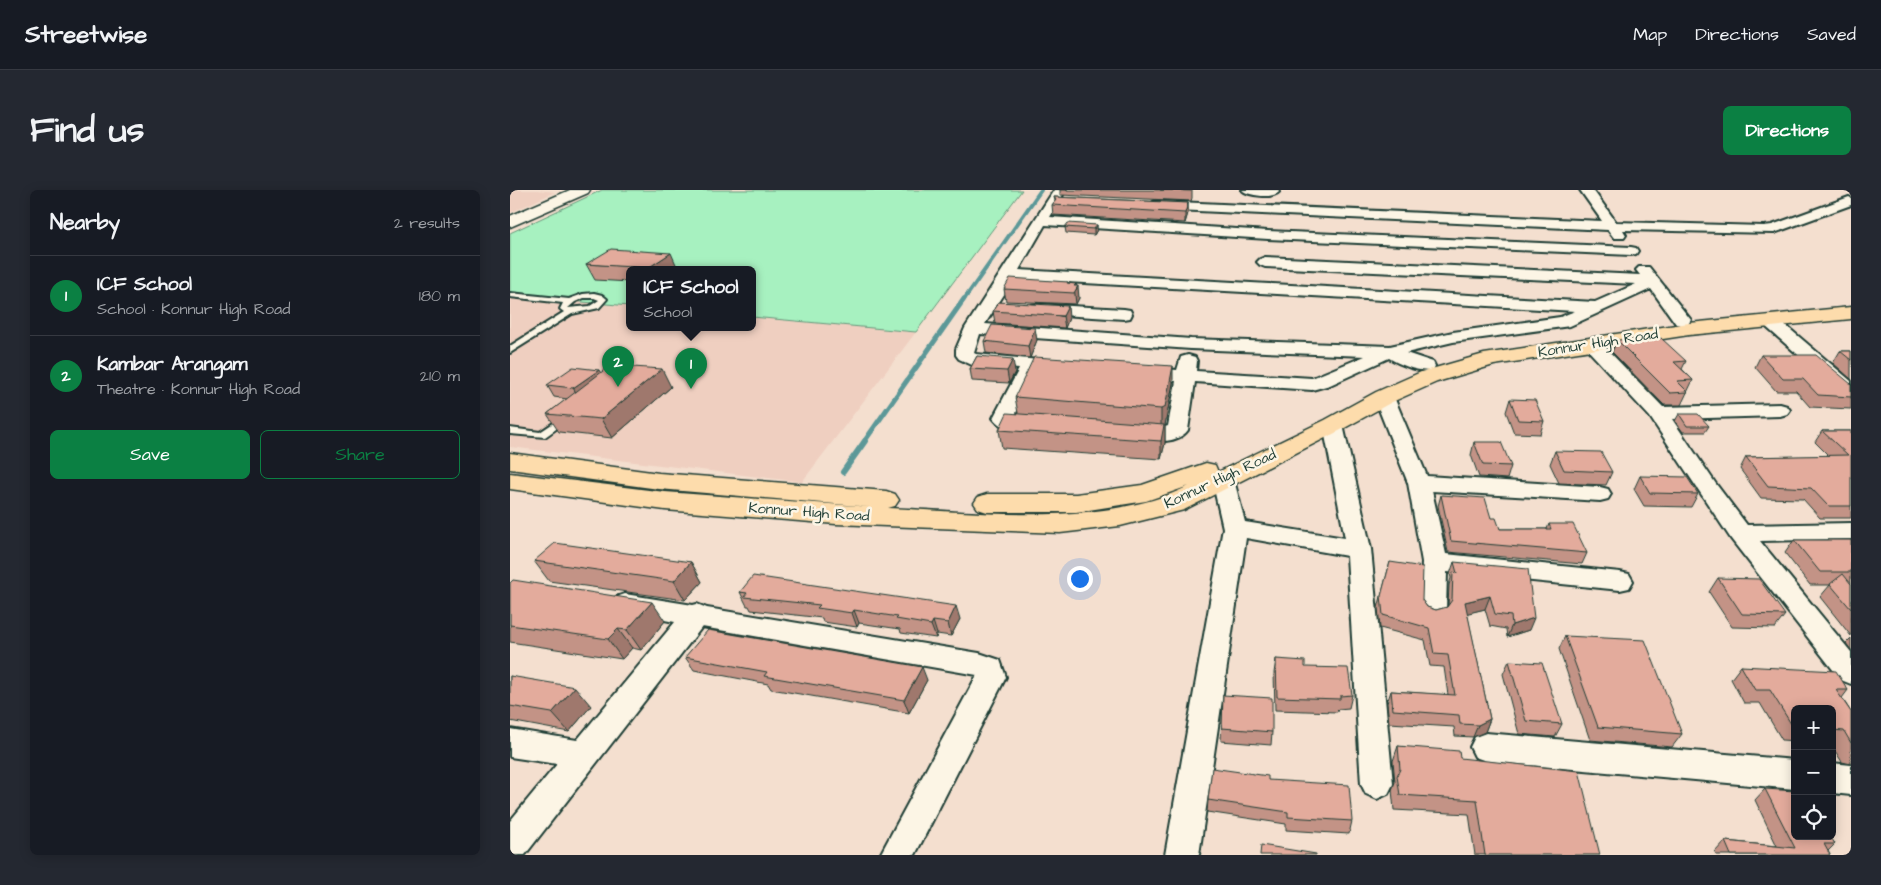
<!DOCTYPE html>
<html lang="en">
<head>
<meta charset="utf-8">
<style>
  body { margin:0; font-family:"Architects Daughter",sans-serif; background:#242831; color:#f1f3f6 }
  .controls { position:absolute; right:15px; bottom:15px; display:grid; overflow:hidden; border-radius:8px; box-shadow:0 2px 12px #0003 }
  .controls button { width:45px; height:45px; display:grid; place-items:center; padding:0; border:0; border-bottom:1px solid #363941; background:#171b24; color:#f1f3f6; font:25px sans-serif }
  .you { position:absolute; left:569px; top:388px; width:18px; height:18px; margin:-12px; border:4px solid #fff; border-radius:50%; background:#1a73e8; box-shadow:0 0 0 8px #1a73e833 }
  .badge { display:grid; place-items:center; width:32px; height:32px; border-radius:50%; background:#0b8043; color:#fff; font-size:16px; font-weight:700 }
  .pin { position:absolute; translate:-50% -41px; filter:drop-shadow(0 1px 2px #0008) }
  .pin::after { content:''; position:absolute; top:26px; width:18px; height:15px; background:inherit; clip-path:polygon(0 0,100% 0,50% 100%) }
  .popup { position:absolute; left:116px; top:76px; width:130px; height:65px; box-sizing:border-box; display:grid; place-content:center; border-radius:8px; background:#171b24; filter:drop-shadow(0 1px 4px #0005); font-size:16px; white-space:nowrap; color:#9ea1a6 }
  .popup b { font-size:19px; color:#f1f3f6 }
  .popup::after { content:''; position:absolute; left:50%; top:100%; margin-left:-10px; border:10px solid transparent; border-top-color:#171b24 }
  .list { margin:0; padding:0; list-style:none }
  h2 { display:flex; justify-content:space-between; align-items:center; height:65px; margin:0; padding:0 20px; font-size:21px }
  h2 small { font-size:16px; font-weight:400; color:#9ea1a6 }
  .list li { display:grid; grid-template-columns:32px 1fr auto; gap:15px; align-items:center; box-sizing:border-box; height:80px; padding:0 20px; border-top:1px solid #363941 }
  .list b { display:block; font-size:19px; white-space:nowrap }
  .list p { margin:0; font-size:16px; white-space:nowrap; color:#9ea1a6 }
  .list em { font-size:16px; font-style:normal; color:#9ea1a6 }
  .actions { display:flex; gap:10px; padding:15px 20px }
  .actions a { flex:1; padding:11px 0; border:1px solid #0b8043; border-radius:8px; text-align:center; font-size:18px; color:#0b8043 }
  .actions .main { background:#0b8043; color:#fff }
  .icon { flex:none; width:28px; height:28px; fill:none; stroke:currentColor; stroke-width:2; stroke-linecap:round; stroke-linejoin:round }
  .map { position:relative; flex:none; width:1341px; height:665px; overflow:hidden; border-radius:8px }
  header { display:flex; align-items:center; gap:30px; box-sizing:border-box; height:70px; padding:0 25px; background:#171b24; border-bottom:1px solid #363941 }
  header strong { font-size:24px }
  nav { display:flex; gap:28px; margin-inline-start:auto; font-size:18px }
  .intro { display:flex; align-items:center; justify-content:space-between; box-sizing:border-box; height:120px; padding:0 30px }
  h1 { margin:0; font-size:35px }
  .button { padding:12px 22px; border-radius:8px; background:#0b8043; color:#fff; font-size:18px; font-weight:700 }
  main { display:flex; gap:30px; padding:0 30px }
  aside { flex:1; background:#171b24; border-radius:8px; box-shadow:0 2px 12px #0003 }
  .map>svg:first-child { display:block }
</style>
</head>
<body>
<header>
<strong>Streetwise</strong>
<nav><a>Map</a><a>Directions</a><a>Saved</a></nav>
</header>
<div class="intro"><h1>Find us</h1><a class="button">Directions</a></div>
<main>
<aside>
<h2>Nearby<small>2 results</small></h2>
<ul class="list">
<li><span class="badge">1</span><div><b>ICF School</b><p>School · Konnur High Road</p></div><em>180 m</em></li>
<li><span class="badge">2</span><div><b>Kambar Arangam</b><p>Theatre · Konnur High Road</p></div><em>210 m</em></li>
</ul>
<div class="actions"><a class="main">Save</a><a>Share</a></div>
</aside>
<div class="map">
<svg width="1341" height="665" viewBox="0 0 1341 665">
  <rect width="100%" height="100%" fill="#f4dfcf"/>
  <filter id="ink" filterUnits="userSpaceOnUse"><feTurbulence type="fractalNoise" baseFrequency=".02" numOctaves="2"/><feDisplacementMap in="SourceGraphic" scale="10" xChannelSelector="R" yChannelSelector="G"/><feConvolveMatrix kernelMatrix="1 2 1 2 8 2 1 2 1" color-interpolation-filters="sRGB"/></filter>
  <g filter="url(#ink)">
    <path fill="#efcfc0" d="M0,0H27L45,2L0,23Z
      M0,106L120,116V138H242V127L406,142L292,292L0,257Z"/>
    <path fill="#a7f1c0" stroke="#63977a" d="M92,0H512L406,142L242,127V80H120V116L0,106V43Z"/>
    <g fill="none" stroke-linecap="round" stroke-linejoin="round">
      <path stroke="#5b9898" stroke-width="4" d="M453,111L531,0"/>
      <path stroke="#5b9898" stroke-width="5" d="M354,252L454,109"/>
      <path stroke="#5b9898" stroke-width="6" d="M333,282L355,251"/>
      <g stroke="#1f3d34" stroke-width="4">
        <path id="service" d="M0,103L59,109L73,104L84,103L92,105L97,109L89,118L62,124L0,163V156L54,122L50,119L53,113L0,107ZM74,108H84L89,110L80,116L58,118L65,112Z
          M57,224L60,225L62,227L60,229L35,247L0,244V238L30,242Z"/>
      </g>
      <g stroke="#1f3d34" stroke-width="4">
        <path id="minor" d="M544,0H556L540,27L758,41L1121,57L1126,58L1128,61L1126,64L1121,65L758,49L535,35L509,80L1085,112L1126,94L755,77L750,75L747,72L750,69L755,67L1130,85L1126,80L1129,77H1139L1181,130L1178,134L1172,135L1166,134L1141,99L1060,136L943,152L896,163L923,172L925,176L923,180C910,183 890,175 879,168L820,195L802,200L685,192L678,240C666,257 632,251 615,246L612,242L615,238C629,234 644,241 658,236L666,191L625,187L623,183L625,179L632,177L667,180L671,167L678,165L685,167L687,171L686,181L802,188L855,166L681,159L470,144L464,163L466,164L551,172L558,174L560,178L558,182L551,184L527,181L504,227L531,231L534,235L531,239C516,243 493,242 483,228L509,179L462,175L449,169L446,165V159L455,138ZM504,89L1065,121L1050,127L943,142L880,156L681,149L475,134Z
          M732,0H768L769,2C763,9 738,6 732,0Z
          M1070,0H1083L1106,32L1254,36L1262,35L1339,7L1341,8V15L1264,43L1113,40L1116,45L1114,48H1104L1098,40L645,19L638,15L645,11L1092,31Z
          M527,114L614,119L620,120L622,124L620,128L614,129L521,123L519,119L521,115Z
          M1261,127L1267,128L1341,191V207L1334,205L1255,136L1252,132L1255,128Z
          M1083,150L1089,151L1153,217L1270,214L1277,216L1280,220L1277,224L1270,226L1162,229L1206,294L1237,335L1341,333V349L1250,351L1341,462V494L1331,490L1221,349L1140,227L1077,159L1074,155L1077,151Z
          M874,201L881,203L884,207L917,286L1090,297L1098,299L1101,304L1098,309L1090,311L922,301L936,364L1110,382L1119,384L1123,391L1119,398L1110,400L937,382L936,421L932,428L923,431L914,428L910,421L912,372L898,293L864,207L867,203Z
          M823,229L830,231L833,235L861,359L883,594L878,604L867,609L856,604L851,594L837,366L736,348L689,665H655L713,338L702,290L705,285L713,283L721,285L724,290L735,332L835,348L813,235L816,231Z
          M115,404L183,415L187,414L197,418L469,463L490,470L496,487L405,665H370L467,485L192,437L15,665H0V631L47,574L0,567V539L67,550L165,432L106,421L102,414L106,407Z
          M976,543L1285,570V599L976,571L965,567L960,557L965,547Z
          M1322,573L1341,575V605L1322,603Z"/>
      </g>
      <g stroke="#1f3d34" stroke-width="3">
        <path id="tertiary" d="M60,0H80L78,3L0,37V26Z"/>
      </g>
      <g stroke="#1f3d34" stroke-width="3">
        <path id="primary" d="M1341,117V129L1179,145L984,175L927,192L882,212L831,240L674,320L610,336L550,343L326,334L155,320L0,299V283L155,302L361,317L149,299L0,279V263L149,283L376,301L385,304L389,310L385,316L378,318C472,322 593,338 679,296L636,311L566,322H477L468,319L464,313L468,307L477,304H566L632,295L696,273L705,275L708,282L815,230L866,202L911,182L974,164L1179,133Z"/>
      </g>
      <use href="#service" fill="#fcf5e5" fill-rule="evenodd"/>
      <use href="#minor" fill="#fcf5e5" fill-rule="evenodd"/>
      <use href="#tertiary" fill="#fcf5e5" fill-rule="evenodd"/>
      <use href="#primary" fill="#fddcac" fill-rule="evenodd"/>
    </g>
    <path fill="#c39386" stroke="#1f3d34" d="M550,0H682V8L681,11L550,5Z
      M544,7L678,13V23L675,33L543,25L542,15L545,11Z
      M587,35V40L584,45L556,43L555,37Z
      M76,74L168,79L166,80H120V92L85,90Z
      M558,92V93L566,94L569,108L566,114L496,111L494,99Z
      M488,112L559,128L555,138L485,133L483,121Z
      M527,150L520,168L476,163L474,151Z
      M1107,150L1176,171L1172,179L1183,190L1171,215H1154L1102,162Z
      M1330,161H1341V189L1323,173Z
      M1251,165L1341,194V219L1300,217L1286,201H1266L1245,177Z
      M467,166L505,182L499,193L462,191L460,179Z
      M91,183L161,197L102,248L49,242L37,224L57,209L44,207L37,195Z
      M663,193L655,235V253L651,269L492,258L489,240L508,223L505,207Z
      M1000,209L1034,231L1030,244L1004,243L996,222Z
      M1169,224L1199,236L1195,242H1173L1165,231Z
      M1312,241H1341V328H1310L1293,309L1251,308L1230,279L1236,267L1319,266L1305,252Z
      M964,252L1001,276L997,289L969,287L961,265Z
      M1045,261L1102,282L1096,295L1049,293L1040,274Z
      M1130,286L1188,304L1181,317L1134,316L1124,299Z
      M931,305L981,328L990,339H1037L1039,334L1077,363L1072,374L938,362L928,316Z
      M1284,350H1341V446L1310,407L1320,395H1300L1275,363Z
      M24,371L181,372L192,392L175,410L39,391Z
      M880,372L912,410L917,417L926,420L937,417L938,416L939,395L941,388L940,384L944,372L1019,440L997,447L996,439L980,436L975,419L957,423L980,529L975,542L963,547L945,546L944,537L879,533L877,513L881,501L938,505L934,477L920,476L915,450L870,438L868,418Z
      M1208,388L1275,425L1265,438L1222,437L1199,402Z
      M0,393L155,431L131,460L122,458L112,469L0,452Z
      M230,402L450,429L441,446L427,444L426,448L391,443L390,439L349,433L347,437L313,432L312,428L241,420L239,416H237Z
      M1055,446L1172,544L1162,557L1080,550L1049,459Z
      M1341,448V460L1336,453Z
      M175,467L417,490L399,523L261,499L258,494L184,480Z
      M766,469L795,477L842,505L839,518L828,519L827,522L765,520L764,483Z
      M999,471L1052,534L1045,547L1009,544L993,484Z
      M1231,476L1338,500L1332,508L1341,522V574L1332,572L1322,556V519H1285V551L1272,550L1250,513H1234L1221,489Z
      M0,486L81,516L59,542L0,531Z
      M713,505L762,542L761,555L711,551Z
      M888,556L950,568L1090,665H965L959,624L884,620L882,600L885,592L883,571Z
      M758,590L842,631L839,644L776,640V634L697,622L698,610Z
      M1255,599L1325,654L1318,661L1320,665H1206L1205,662L1215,651L1267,656L1245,610Z"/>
    <path fill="#9f786d" stroke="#1f3d34" d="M678,13V23L675,33V23Z
      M587,35V40L584,45V39Z
      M161,63L168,79L166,80H139L138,78Z
      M566,94V100L568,96L569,108L566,114L564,96Z
      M558,116L559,128L555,138L553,126Z
      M525,138L527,150L520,168L518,156Z
      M503,169L505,182L499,193L497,181Z
      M663,176V193L655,235V253L651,269V219Z
      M152,179L161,197L102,248L91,229Z
      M89,180L96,192L71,210L63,198Z
      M181,372L192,392L175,410L164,391Z
      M980,406L975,419L951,425L955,412Z
      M142,412L155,431L131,460L117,440Z
      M446,416L450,429L441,446L438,433Z
      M344,420L349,433L347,437L342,423Z
      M1024,428L1019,440L997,447L1002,435Z
      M423,431L427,444L426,448L421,435Z
      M108,439L122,458L112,469L98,449Z
      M412,477L417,490L399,523L394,510Z
      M65,497L81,516L59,542L42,523Z
      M980,529L975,542L963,547L968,535Z"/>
    <path fill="#e3ab9c" stroke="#1f3d34" d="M650,0H682L681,1Z
      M544,7L678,13L675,23L542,15L546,10Z
      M558,33L587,35L584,39L555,37Z
      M101,59L161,63L138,78L76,74Z
      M500,88L558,92L557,93L566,94L564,96H568L564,103L494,99Z
      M488,112L558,116L553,126L483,121Z
      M482,135L525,138L518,156L474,151Z
      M1151,148L1176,171L1164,172L1183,190L1167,191L1178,202L1160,203L1107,150Z
      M1330,161H1341V170Z
      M1251,165H1306L1341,194V207L1308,205L1293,189H1273Z
      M467,166L503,169L497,181L460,179Z
      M524,167L663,176L655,217L651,219L505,207Z
      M94,175L152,179L91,229L37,224L93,181Z
      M63,177L89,180L63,198L37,195Z
      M1000,209L1025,210L1034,231L1008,230Z
      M497,223L654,235L651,251L489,240Z
      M1169,224H1188L1199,236H1177Z
      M1312,241H1341V316H1318L1301,298L1258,296L1236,267L1338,265Z
      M964,252H991L1001,276L973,275Z
      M1045,261L1091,262L1102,282L1054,280Z
      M1130,286L1177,287L1188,304L1140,303Z
      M931,305L975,308L981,328H986L990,339H1041L1039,334H1063L1077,363L941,351Z
      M1284,350H1341V382H1310Z
      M45,353L181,372L164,391L24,371Z
      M880,372L913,377L912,410L917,417L926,420L937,417L942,410L943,382L947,383L944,372L1018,379L1024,428L1002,435L1001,426L985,424L980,406L955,412L980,529L968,535L950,534L949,525L883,520L881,501L945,505L938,465L924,464L919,438L873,425L871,406Z
      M1333,384L1341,394V419L1320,394Z
      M243,386L446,416L438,433L423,431L421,435L386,429L388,427L344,420L342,423L307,418L310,415L234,407L237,403L230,402Z
      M1208,388L1249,389L1275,425L1232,424Z
      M3,390L142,412L117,440L108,439L98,449L0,435V393Z
      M198,440L412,477L394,510L254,486L257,482L175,467Z
      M1055,446L1135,450L1172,544L1088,537Z
      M766,469L795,471V477L838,478L842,505L830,506V509L767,507Z
      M999,471L1032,473L1052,534L1016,531Z
      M1231,476L1326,481L1338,500H1326L1341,522V553L1334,541L1322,540V519H1285V537H1283L1260,500H1245Z
      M0,486L65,497L42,523L0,516Z
      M713,505L762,508V542L712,538Z
      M888,556L949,561L950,568L1069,581L1090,665H975L967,610L890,605L887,586L890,579Z
      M702,578L758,586V590L839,595L842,631L778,627V622L698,610Z
      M1255,599L1285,601V646H1320L1325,654H1314L1320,665H1221L1215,651L1285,658Z
      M751,655L806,664V665H750Z"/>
  </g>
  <g text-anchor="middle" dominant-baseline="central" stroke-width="5" stroke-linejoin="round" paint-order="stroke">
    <g font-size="15" fill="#1f3d34" stroke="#fcf5e5">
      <text transform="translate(1088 153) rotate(-9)">Konnur High Road</text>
      <text transform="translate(710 289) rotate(-25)">Konnur High Road</text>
      <text transform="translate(299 322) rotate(4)">Konnur High Road</text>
    </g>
  </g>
</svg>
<div class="controls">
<button>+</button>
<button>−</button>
<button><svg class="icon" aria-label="locate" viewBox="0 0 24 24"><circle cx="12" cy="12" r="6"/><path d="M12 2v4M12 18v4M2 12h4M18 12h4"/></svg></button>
</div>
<div class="you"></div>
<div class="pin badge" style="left:181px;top:199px">1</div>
<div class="popup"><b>ICF School</b>School</div>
<div class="pin badge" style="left:108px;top:197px">2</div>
</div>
</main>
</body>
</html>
